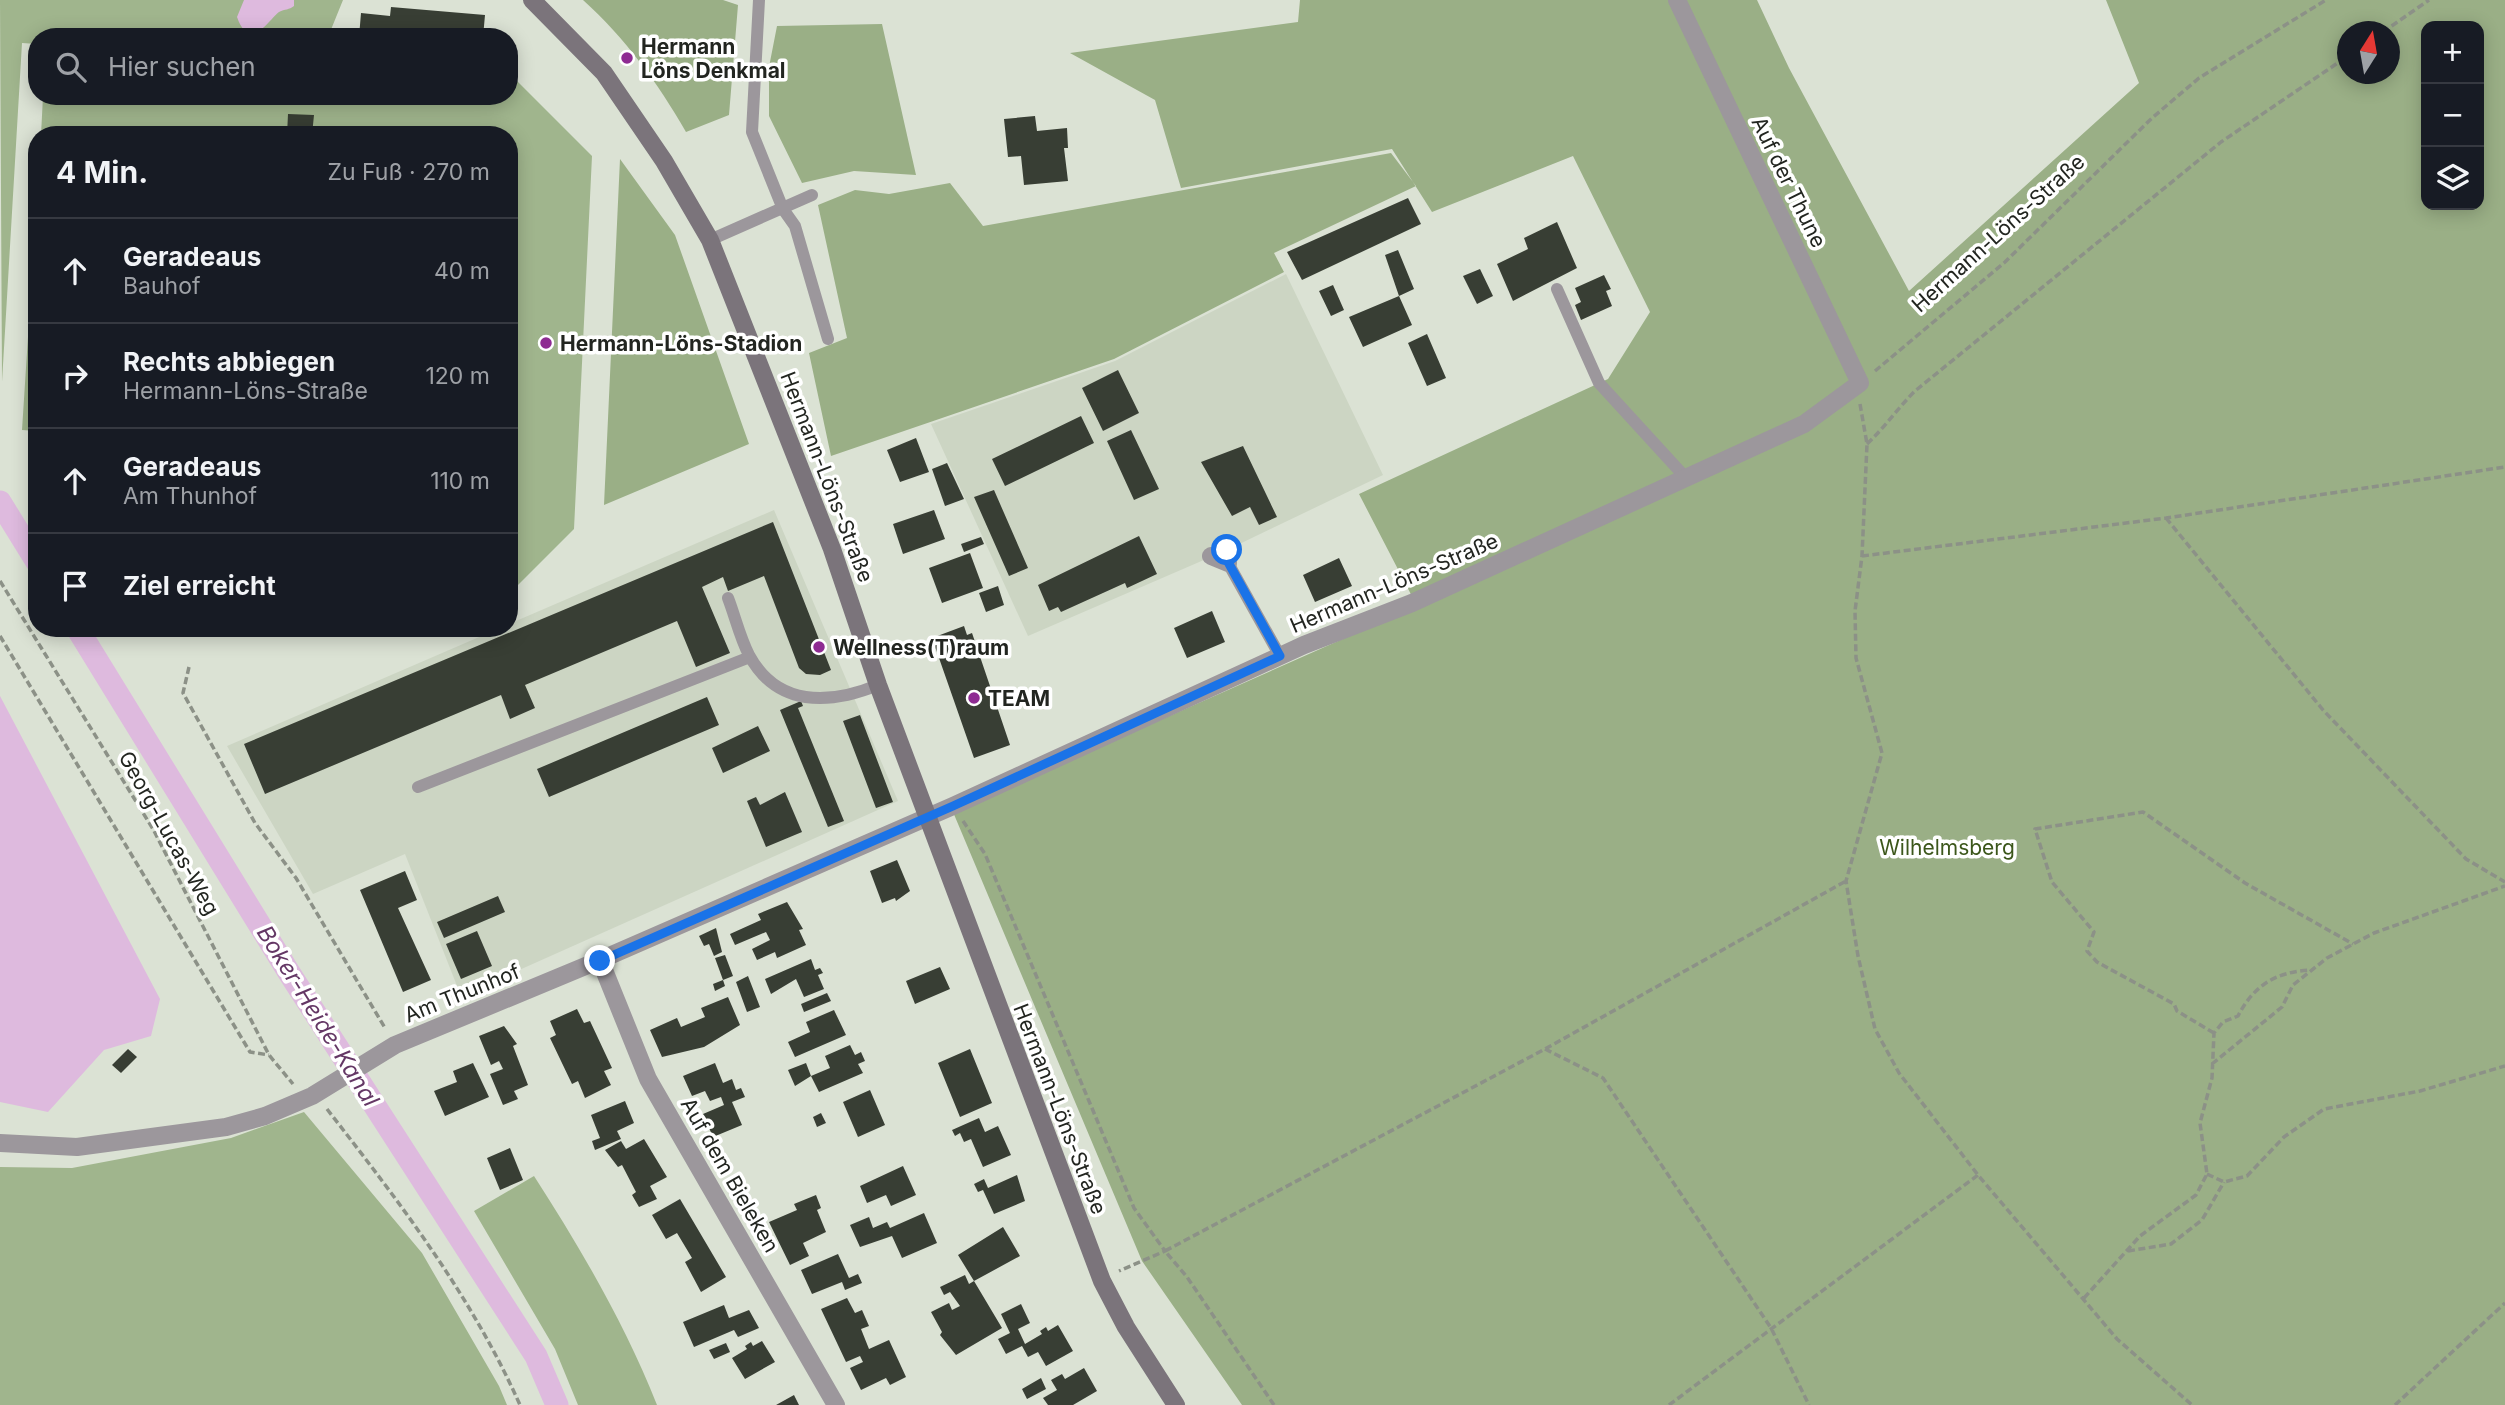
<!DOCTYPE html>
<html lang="de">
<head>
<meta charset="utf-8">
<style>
  body { margin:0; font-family:Inter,sans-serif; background:#20242c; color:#f1f3f6 }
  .controls { position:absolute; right:21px; top:21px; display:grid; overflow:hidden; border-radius:14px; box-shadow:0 4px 18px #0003 }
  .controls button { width:63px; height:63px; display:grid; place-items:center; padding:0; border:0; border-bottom:2px solid #363941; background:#171b24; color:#f1f3f6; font:35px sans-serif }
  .compass { position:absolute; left:2337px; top:21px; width:63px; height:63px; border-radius:50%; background:#171b24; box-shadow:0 4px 18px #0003; rotate:11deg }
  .stop { position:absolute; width:21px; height:21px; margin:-16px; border:5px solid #1a73e8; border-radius:50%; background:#fff }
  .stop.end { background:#1a73e8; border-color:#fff; box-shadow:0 2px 7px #0008 }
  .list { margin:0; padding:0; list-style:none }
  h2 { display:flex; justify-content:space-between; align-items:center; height:91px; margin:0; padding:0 28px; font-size:30px }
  h2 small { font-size:23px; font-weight:400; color:#9ea1a6 }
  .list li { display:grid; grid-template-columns:46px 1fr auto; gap:21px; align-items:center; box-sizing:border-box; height:105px; padding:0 28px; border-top:2px solid #363941 }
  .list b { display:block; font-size:26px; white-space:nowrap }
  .list p { margin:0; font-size:23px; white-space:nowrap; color:#9ea1a6 }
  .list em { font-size:23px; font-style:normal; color:#9ea1a6 }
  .icon { flex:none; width:38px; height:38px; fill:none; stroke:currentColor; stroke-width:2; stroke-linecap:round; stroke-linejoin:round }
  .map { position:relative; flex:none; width:2505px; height:1405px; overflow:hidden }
  .search { position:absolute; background:#171b24; box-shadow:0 4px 18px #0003; left:28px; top:28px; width:490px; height:77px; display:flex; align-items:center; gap:18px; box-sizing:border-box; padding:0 24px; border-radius:28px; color:#9ea1a6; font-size:26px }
  .panel { position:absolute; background:#171b24; box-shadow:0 4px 18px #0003; left:28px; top:126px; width:490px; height:511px; border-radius:28px }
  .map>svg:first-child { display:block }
</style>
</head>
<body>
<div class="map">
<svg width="2505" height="1405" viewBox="0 0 2505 1405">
  <rect width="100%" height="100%" fill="#dbe2d4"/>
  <path fill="#ccd5c3" d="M1286,274L1383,475L1227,550L1028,636L931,424L1115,361Z
    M774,510L898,801L461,996L405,854L313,894L227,746L500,628H509V624Z"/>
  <path fill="#a0b58d" d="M0,0H343L328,37H37V44L22,43L2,382Z
    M509,73L592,156L574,529L516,587L509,588V135H41L43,96H509Z
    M37,197V431L22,430Z
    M304,1112L422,1253L499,1386L507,1405H0V1167L72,1168L231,1138Z
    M534,1176C581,1249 625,1324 657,1405H578L555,1349L474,1211Z"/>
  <path fill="#9aaf86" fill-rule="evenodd" d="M583,0H723L738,5L729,115L686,132C658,83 625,38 583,0Z
    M1300,0H1757L1789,68L1909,291L2139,83L2106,0H2505V1405H1242L1142,1261L953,812L1417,606L1359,494L1608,379L1650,312L1573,156L1432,212L1392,149L1181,188L1155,100L1070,53L1298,22ZM2426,26H2479V205H2426ZM2348,32H2390V74H2348Z
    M882,24L916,175L854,171L802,183L769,116V67L777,26Z
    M1391,153L1416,186L1274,253L1284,272L1114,359L831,456L809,353L847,338L818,205L855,190L889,194L950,183L983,226Z
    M620,159L675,235L749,444L604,505Z"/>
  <path fill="#debade" d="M244,0H294V6C289,10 285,9 279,12C271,17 250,54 237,17Z
    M0,696L160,999L151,1036L104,1050L48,1112L0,1102Z"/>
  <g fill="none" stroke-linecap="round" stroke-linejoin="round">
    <path stroke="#debade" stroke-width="23" d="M0,502L37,562
      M77,628L288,971L536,1356L557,1405"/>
  </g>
  <path fill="#383e34" d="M391,7L485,15L483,37H359L361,13L390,16Z
    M288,114L314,115L312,135H287Z
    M1035,116L1037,131L1067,128L1068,148H1064L1068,181L1024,185L1021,156L1008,157L1004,119Z
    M1408,198L1421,224L1302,280L1287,252Z
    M1557,222L1577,268L1513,301L1497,264L1528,249L1524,238Z
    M1398,250L1414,289L1399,296L1412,325L1363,347L1349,317L1399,296L1385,255Z
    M1480,269L1493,296L1477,304L1463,276Z
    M1604,275L1611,289L1606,291L1612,306L1581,320L1575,305L1581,302L1575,288Z
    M1333,285L1344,310L1331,316L1319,291Z
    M1427,334L1446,378L1427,386L1408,343Z
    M1118,370L1139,413L1103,431L1082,388Z
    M1081,416L1094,443L1005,486L992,459Z
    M1131,430L1159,489L1134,500L1107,441Z
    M916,438L929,472L900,482L887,450Z
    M1243,446L1277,517L1259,525L1250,507L1232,516L1201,462Z
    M947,463L964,499L945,506L932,469Z
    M994,490L1028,568L1009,576L974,497Z
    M934,510L945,539L903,554L893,524Z
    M773,522L831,670L820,675L806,674L799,668L764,576L728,591L723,577L702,587L730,653L696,667L677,621L525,685L535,708L510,719L501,695L265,794L244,744Z
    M1139,536L1157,574L1127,588L1125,583L1061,612L1058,607L1049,611L1038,585Z
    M981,537L984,544L964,552L961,544Z
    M970,553L983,588L942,603L929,568Z
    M1339,558L1352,586L1315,602L1303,575Z
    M998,586L1004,605L986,612L979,593Z
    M1212,611L1225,642L1187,658L1174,628Z
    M964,626L967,635L972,633L1010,745L974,758L932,638Z
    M707,697L719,725L549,797L537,769Z
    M801,701L803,706L798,708L844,821L828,827L780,710Z
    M860,715L893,802L876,808L843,721Z
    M758,726L770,751L723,773L712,748Z
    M785,792L802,832L766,847L747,801L756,797L760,805Z
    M897,860L910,891L896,901L895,898L882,903L870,871Z
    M405,871L417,900L398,908L431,980L403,992L360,890Z
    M498,896L505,912L444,938L437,922Z
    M787,902L803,929L799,930L806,945L777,958L775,952L757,960L752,949L770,940L766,932L735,945L730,934L761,920L758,914Z
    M716,928L722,952L714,956L709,944L704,946L699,936Z
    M477,931L492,966L461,979L446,944Z
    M725,955L733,976L723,980L725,986L715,991L713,984L723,980L715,958Z
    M811,959L815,970L820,968L823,973L818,975L824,989L804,997L796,979L771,994L765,979Z
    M940,967L950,989L915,1004L906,981Z
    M748,976L760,1007L747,1012L736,982Z
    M827,993L831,1001L804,1012L801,1004Z
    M728,997L740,1025L704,1047L662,1057L650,1030L677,1018L681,1027L705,1017L701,1008Z
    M577,1009L584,1023L590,1021L612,1068L604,1071L611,1085L585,1098L578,1081L572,1084L550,1038L556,1035L550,1021Z
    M834,1010L846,1035L795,1057L788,1042L810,1032L806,1022Z
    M504,1026L517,1044L513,1046L528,1085L514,1091L518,1099L503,1105L490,1074L503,1069L499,1061L491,1065L479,1036Z
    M850,1045L855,1055L861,1052L865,1061L858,1064L863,1073L819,1092L811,1076L830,1068L825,1056Z
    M128,1049L137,1057L121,1073L112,1065Z
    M970,1049L992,1103L960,1117L938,1063Z
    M473,1063L489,1097L445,1116L434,1091L457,1082L453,1071Z
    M715,1063L723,1083L732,1079L736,1090L741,1088L745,1097L732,1102L742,1125L713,1137L703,1114L724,1105L721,1097L710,1101L705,1091L692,1096L683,1076Z
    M806,1063L811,1076L795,1086L788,1070Z
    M870,1090L885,1125L858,1137L843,1102Z
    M625,1101L634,1123L617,1131L621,1139L595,1150L592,1141L600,1138L591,1115Z
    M821,1113L826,1123L817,1127L813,1117Z
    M979,1118L985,1132L998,1126L1011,1155L983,1167L971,1139L964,1142L960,1133L955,1136L952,1130Z
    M644,1139L667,1177L650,1186L657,1199L639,1207L632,1195L636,1192L622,1165L618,1167L605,1150L621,1141L626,1149Z
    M510,1148L523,1180L500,1190L487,1158Z
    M903,1166L916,1195L891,1206L886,1195L867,1203L860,1186Z
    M1017,1175L1025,1201L994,1214L983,1190L978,1192L974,1184L984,1179L988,1188Z
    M816,1195L821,1208L817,1210L826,1232L803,1243L809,1256L790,1265L769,1222L797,1210L794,1204Z
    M680,1199L726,1277L701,1292L685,1262L692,1258L677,1233L666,1239L652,1215Z
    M924,1213L937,1243L902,1258L892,1236L860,1247L850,1225L869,1217L873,1228L887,1222L890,1228Z
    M1003,1227L1020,1256L974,1281L958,1255Z
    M838,1254L849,1278L858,1274L862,1283L845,1290L842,1282L812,1294L801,1270Z
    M965,1275L969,1284L974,1281L1002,1328L956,1355L940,1335L942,1332L931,1312L949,1303L952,1310L960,1306L950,1292L944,1295L940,1287Z
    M847,1298L855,1313L862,1310L869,1326L861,1329L869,1349L889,1340L906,1377L890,1385L886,1378L861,1390L850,1368L863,1362L860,1356L846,1362L821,1309Z
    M1021,1304L1030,1323L1018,1329L1025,1344L1042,1334L1040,1331L1046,1327L1048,1331L1058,1325L1073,1351L1046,1366L1038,1352L1028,1357L1022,1346L1006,1354L998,1339L1010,1333L1001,1314Z
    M724,1305L729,1318L749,1310L759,1328L738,1337L734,1330L694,1347L683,1322Z
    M762,1341L775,1362L745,1379L732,1358L747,1349L745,1346L751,1342L753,1346Z
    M726,1343L730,1352L714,1359L709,1350Z
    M1084,1368L1097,1391L1073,1405H1048L1043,1398L1057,1390L1051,1380L1062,1374L1065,1379Z
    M1041,1378L1046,1389L1027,1399L1022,1389Z
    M794,1395L799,1405H776Z"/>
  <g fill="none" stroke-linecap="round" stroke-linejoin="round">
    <path stroke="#8c9187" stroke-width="3.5" stroke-dasharray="7 3.5" stroke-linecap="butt" d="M2383,32L2429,0
      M1875,371L2005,262L2152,118L2199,78L2326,0
      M1860,404L1867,444L1862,556L1855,611L1856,658L1882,753L1846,881L1858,956L1875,1029L1899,1073L1978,1175L2117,1339L2192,1405
      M1867,444C1885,427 1898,408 1915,391L2221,142L2348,56
      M2166,518L2323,710L2466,859L2505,882
      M1862,556L2166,518L2505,467
      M0,581L153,829L269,1055L293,1084
      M0,636L250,1052L269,1055
      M189,667L183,693L255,823L296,878L385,1028
      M963,821L985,854L1134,1208L1165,1251L1119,1271
      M2214,1033L2177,1011L2174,1004L2097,962L2087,951L2094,932L2052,882L2035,829L2143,812L2245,883L2353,944
      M1545,1049L1603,1078L1771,1328L1809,1405
      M2212,1064L2282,1007L2293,985L2327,958L2374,933L2505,886
      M327,1109C400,1203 471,1295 520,1405
      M2207,1174L2224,1182L2247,1176L2284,1137L2324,1109L2420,1091L2505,1066
      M2128,1251L2171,1244L2202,1220L2224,1182
      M2084,1298L2140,1236L2196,1195L2207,1174L2200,1123L2212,1078L2214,1033L2223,1022L2238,1016C2254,985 2276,972 2310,970
      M1274,1405L1187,1277L1165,1251L1545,1049L1846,881
      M1669,1405L1978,1175
      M2395,1405L2505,1303"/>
    <path stroke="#9c979c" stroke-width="12" d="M759,0L752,132L783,209L795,226L828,339
      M710,240L812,195
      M1557,289L1599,383L1686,478
      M1228,563L1280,656
      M728,598C735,616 740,638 749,655C777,707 829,705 878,685
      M418,787L750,657"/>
    <path stroke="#9c979c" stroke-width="18" d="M1211,556L1228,563L1227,550
      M600,960L648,1079L836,1405
      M0,1143L77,1147L226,1127L265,1116L312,1096L395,1045L600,960L953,806L1304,645L1412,603L1804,424L1860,383L1677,0"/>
    <path stroke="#7b747b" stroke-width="18" d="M532,0L604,73L664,161L710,240L832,549L878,685L1102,1281L1126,1327L1176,1405"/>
  </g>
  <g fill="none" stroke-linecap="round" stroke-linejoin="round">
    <path stroke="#1a73e8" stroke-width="9" d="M600,961L953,806L1280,656L1228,562L1227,550"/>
  </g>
  <g fill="#8e2b92" stroke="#fff" stroke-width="2.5">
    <circle cx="627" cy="58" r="7"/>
    <circle cx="546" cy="343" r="7"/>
    <circle cx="819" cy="647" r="7"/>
    <circle cx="974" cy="698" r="7"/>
  </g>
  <g text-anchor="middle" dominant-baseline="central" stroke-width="7" stroke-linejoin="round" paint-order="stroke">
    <g font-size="21" font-weight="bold" fill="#222520" stroke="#fff" text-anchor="start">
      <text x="641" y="46">Hermann<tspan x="641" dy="24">Löns Denkmal</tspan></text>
      <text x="560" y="343">Hermann-Löns-Stadion</text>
      <text x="833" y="647">Wellness(T)raum</text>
      <text x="988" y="698">TEAM</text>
    </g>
    <g font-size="21" fill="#222520" stroke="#fff">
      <text transform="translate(1789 182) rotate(64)">Auf der Thune</text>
      <text transform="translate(1998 233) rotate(-42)">Hermann-Löns-Straße</text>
      <text transform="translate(827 477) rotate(69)">Hermann-Löns-Straße</text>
      <text transform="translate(1394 583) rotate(-23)">Hermann-Löns-Straße</text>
      <text transform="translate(169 833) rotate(61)">Georg-Lucas-Weg</text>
      <text transform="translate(462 993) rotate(-22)">Am Thunhof</text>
      <text transform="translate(1060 1109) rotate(69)">Hermann-Löns-Straße</text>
      <text transform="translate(730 1175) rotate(60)">Auf dem Bieleken</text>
    </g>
    <g font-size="21" fill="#3c571b" stroke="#fff">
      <text x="1947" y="847">Wilhelmsberg</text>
    </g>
    <g font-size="23" font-style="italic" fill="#643765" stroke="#fff">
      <text transform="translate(318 1016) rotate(58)">Boker-Heide-Kanal</text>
    </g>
  </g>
</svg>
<div class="controls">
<button>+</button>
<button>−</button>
<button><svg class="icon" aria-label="layers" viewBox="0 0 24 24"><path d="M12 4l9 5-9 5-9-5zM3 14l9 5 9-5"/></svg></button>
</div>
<svg class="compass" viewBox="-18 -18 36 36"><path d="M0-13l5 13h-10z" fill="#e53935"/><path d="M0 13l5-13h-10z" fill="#9ea1a6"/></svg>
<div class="stop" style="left:1227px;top:550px"></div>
<div class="stop end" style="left:600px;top:961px"></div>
<div class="search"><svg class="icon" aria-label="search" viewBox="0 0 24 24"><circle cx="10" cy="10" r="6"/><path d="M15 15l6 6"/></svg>Hier suchen</div>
<section class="panel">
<h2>4 Min.<small>Zu Fuß · 270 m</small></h2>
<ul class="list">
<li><svg class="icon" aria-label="ahead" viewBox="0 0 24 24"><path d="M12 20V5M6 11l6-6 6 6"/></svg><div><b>Geradeaus</b><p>Bauhof</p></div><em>40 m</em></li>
<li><svg class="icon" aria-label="right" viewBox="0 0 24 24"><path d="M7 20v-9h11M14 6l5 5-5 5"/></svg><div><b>Rechts abbiegen</b><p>Hermann-Löns-Straße</p></div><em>120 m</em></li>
<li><svg class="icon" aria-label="ahead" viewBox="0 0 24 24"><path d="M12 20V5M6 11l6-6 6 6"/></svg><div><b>Geradeaus</b><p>Am Thunhof</p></div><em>110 m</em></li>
<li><svg class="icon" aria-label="arrive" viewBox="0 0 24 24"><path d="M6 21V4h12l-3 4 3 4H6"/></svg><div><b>Ziel erreicht</b></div></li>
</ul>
</section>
</div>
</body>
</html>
